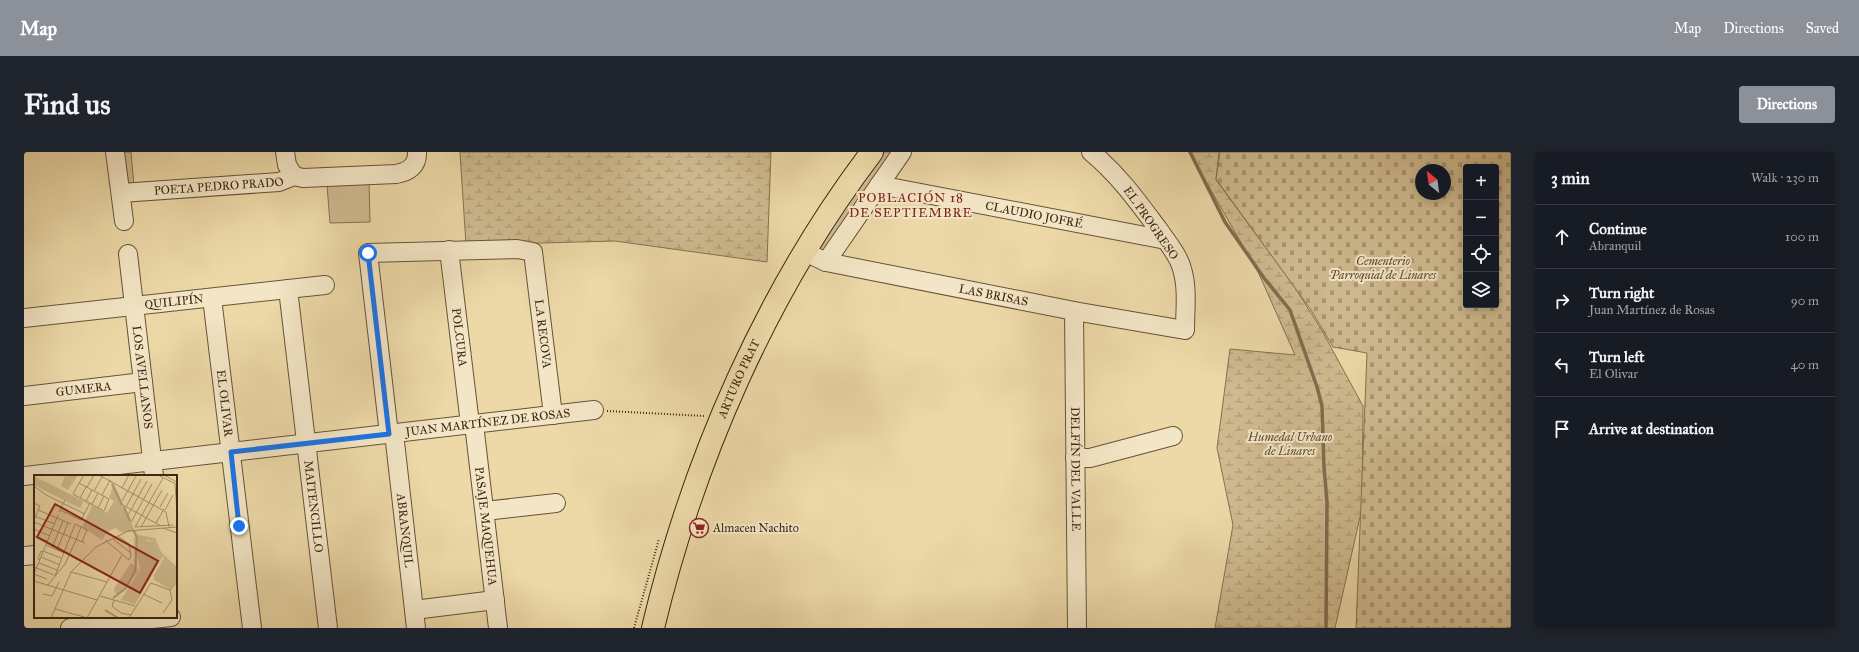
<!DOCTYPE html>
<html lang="en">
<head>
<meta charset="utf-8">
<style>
  body { margin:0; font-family:"IM FELL Great Primer",serif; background:#20242c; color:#f1f3f6 }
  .controls { position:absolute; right:12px; top:12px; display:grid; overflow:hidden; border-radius:4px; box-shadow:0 2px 10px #0003 }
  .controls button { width:36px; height:36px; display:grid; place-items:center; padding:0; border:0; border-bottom:1px solid #363941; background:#171b24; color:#f1f3f6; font:20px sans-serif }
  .compass { position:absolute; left:1391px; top:12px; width:36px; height:36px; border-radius:50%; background:#171b24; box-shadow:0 2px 10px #0003; rotate:331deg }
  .stop { position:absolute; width:12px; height:12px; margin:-9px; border:3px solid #1a73e8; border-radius:50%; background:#fff }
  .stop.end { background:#1a73e8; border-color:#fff; box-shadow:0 1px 4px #0008 }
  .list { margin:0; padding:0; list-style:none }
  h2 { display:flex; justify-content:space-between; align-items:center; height:52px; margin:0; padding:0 16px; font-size:17px }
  h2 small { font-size:13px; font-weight:400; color:#9ea1a6 }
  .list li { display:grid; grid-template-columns:26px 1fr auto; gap:12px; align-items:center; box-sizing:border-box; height:64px; padding:0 16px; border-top:1px solid #363941 }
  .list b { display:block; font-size:15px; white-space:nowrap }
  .list p { margin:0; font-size:13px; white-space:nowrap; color:#9ea1a6 }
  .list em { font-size:13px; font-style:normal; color:#9ea1a6 }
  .icon { flex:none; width:22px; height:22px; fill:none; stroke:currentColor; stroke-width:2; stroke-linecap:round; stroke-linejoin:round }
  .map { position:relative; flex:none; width:1487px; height:476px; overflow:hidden; border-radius:4px }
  header { display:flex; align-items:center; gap:24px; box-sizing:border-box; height:56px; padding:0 20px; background:#8c9099; color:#fff }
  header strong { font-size:19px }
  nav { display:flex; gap:22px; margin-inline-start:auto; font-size:14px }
  .intro { display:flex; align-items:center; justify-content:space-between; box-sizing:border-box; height:96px; padding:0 24px }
  h1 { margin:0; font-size:28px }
  .button { padding:10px 18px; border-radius:4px; background:#8c9099; color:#fff; font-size:14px; font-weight:700 }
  main { display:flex; gap:24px; padding:0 24px }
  aside { flex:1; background:#171b24; border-radius:4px; box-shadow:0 2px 10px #0003 }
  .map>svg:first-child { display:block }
</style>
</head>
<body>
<header>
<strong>Map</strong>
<nav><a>Map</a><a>Directions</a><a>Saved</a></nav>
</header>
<div class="intro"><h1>Find us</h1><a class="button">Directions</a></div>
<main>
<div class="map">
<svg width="1487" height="476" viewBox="0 0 1487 476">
  <defs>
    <pattern id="wetland-marsh" width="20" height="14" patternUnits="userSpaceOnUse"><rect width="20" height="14" fill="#cfba8f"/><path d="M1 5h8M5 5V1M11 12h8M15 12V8" fill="none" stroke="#a99774"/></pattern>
    <pattern id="cemetery-stones" width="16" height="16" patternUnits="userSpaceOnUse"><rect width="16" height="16" fill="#cfba8f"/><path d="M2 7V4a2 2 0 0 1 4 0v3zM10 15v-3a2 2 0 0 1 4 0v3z" fill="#a99774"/></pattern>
  </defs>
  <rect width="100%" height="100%" fill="#edd9a8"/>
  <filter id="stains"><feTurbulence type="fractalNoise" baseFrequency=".005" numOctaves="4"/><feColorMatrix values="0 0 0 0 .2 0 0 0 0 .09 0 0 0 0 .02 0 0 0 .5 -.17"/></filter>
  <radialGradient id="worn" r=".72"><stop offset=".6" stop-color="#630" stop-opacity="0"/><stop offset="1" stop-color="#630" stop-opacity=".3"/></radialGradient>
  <path fill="#cfba8f" stroke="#867051" d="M96,0H107L110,34L101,35Z
    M859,0H871L801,102L794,99L848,13Z
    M345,30L346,70L306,71L303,33Z"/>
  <path fill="url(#wetland-marsh)" stroke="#867051" d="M436,0H747L743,110L591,89L442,93Z
    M1165,0H1195L1192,28L1270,134L1297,177L1339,254L1338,356L1311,476H1191L1209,373L1193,296L1206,197L1271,203L1235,122Z"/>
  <path fill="url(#cemetery-stones)" stroke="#867051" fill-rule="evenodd" d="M1196,0H1487V476H1332L1343,201L1309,195L1287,158L1192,27ZM1442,15H1472V153H1442ZM1397,18H1421V42H1397Z"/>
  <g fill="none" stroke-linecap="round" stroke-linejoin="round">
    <path stroke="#826c4e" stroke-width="3.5" d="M1166,0L1201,70L1240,126L1266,158L1293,235L1298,254L1300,315L1303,350L1302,476"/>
    <g stroke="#685238" stroke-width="20">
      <g id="minor">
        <path d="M91,0L100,69"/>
        <path d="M261,0L263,13L270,24"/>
        <path id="s1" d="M855,33L1142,88"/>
        <path id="s2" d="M97,41L255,30L270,24L279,26L372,22C384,20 394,14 393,0"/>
        <path id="s3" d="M425,98L446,272"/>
        <path id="s4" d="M781,100L802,110L1050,159L1161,178C1161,159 1164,136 1158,117C1155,104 1143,90 1135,78C1114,50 1095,23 1067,0"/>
        <path id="s5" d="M104,102L130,324"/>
        <path d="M802,110L878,0"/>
        <path id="s6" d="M264,137L304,476"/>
        <path id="s7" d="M188,146L228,476"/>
        <path id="s8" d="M1050,159L1053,476"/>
        <path id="s9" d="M0,166L301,133"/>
        <path id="s10" d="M0,244L119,230"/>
        <path id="s11" d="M450,272L474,476"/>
        <path id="s12" d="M370,281L392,476"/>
        <path id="s13" d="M365,282L344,101L493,97L509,100L529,263"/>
        <path d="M1051,306H1066L1149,284"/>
        <path id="s14" d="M0,324L570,258"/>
        <path d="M461,359L532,351"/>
        <path d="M0,404L11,403"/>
        <path d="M390,458L471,448"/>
        <path d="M46,476L147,465"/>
      </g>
    </g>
    <g stroke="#3c2513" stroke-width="24">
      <g id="major">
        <path id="s15" d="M629,476C669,308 743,138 848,0"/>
      </g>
    </g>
    <path stroke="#3c2513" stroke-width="2" stroke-dasharray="1 2" stroke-linecap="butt" d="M583,259L681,264
      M610,476L635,387"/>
    <use href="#minor" stroke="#f3e6c6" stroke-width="18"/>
    <use href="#major" stroke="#edd9a8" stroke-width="22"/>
  </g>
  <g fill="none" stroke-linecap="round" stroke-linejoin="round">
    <path stroke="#1a73e8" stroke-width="5" d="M215,374L207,300L365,282L344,101"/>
  </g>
  <defs>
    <g id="supermarket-ring" transform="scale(1)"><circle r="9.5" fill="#f3e6c6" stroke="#8f2418" stroke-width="1.5"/><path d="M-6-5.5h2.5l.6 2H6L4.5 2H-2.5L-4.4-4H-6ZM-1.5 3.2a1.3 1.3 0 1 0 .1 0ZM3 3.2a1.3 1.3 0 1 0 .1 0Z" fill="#8f2418"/></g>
  </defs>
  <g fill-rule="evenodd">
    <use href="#supermarket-ring" x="675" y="376"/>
  </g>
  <g text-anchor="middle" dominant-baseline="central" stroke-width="4" stroke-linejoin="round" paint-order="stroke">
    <g font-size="12" fill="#3c2513" stroke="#f3e6c6">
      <text stroke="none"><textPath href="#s2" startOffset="98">POETA PEDRO PRADO</textPath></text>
      <text stroke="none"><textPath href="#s1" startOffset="158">CLAUDIO JOFRÉ</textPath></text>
      <text transform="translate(1127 71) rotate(55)">EL PROGRESO</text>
      <text stroke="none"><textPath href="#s4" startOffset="194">LAS BRISAS</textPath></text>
      <text stroke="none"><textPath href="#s9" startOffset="151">QUILIPÍN</textPath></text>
      <text stroke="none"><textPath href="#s13" startOffset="430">LA RECOVA</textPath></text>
      <text stroke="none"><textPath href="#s3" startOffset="88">POLCURA</textPath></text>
      <text stroke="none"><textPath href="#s5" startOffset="124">LOS AVELLANOS</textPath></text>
      <text stroke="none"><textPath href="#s15" startOffset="264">ARTURO PRAT</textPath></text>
      <text stroke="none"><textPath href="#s10" startOffset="60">GUMERA</textPath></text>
      <text stroke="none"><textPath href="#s7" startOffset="106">EL OLIVAR</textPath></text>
      <text stroke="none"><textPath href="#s14" startOffset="467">JUAN MARTÍNEZ DE ROSAS</textPath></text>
      <text stroke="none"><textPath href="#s8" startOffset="158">DELFÍN DEL VALLE</textPath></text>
      <text stroke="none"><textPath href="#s6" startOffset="219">MAITENCILLO</textPath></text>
      <text stroke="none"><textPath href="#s11" startOffset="103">PASAJE MAQUEHUA</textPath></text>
      <text stroke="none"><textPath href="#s12" startOffset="98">ABRANQUIL</textPath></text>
    </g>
    <g font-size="12" font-style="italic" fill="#614a32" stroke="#f3e6c6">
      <text x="1359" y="109">Cementerio<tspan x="1359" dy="14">Parroquial de Linares</tspan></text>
      <text x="1266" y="285">Humedal Urbano<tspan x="1266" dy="14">de Linares</tspan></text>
    </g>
    <g font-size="12" fill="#3c2513" stroke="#f3e6c6" text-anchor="start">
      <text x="689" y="376">Almacen Nachito</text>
    </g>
    <g font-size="13" letter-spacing="1" fill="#7a1f14" stroke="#f3e6c6">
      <text x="887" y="46">POBLACIÓN 18<tspan x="887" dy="15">DE SEPTIEMBRE</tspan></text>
    </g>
  </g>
  <g transform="translate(10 323)">
    <rect width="143" height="143" fill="#edd9a8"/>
    <path d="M31,0L32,3L33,0H44L34,15L27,11Z" fill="#cfba8f"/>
    <path d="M73,0L81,11L100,54L104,60L121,63L127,77L143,92V105L136,114L120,105V100L130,83L126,78L121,65L116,66L112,64L102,76L104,97L84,120L80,116L81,112L97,88L101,91L100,65L102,61L99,57H87L81,53L73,57L68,65L48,52L58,31L49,27L46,33L0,10V1L73,38L80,26L75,23L79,11Z" fill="#cfba8f"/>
    <path d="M111,65L116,67L121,65L129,81L101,129L87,125L106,94L102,76Z" fill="#cfba8f"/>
    <path fill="none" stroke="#b19c75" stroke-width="2" d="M78,9L88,30M90,32L96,46M79,123L92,113L101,96L103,64L100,56M71,135L84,143"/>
    <path fill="none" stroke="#a6916c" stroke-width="1" d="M65,0L132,37L135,52M124,0L142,9M130,0L143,7M129,3L101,52L139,50M45,8L75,24L70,36L39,19L45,8L50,0M141,9L143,38M0,11L12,20L51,39M53,12L60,0M88,13L95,0M60,16L68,2M68,20L76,5M46,23L52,12M52,26L58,15M88,26L102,1M0,28L6,31L0,45M58,29L64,18M89,30L127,51M92,32L107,4M126,32L134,18M64,33L70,21M4,35L37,49M26,35L47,45L56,28M131,35L139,20M25,37L31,25M94,40L113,6M0,41L21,49M0,47L51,68M97,47L118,9M122,48L130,34M107,52L128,15M129,53L143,58M0,54L16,61M0,61L13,66M36,62L41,49L53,55L48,67M79,64L97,78M42,65L47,52M71,65L95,85L97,81L95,69L84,61M12,70L30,78M18,73L29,46M23,75L34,48M9,76L27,83M7,82L26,90M6,85L4,84L7,76L9,77M5,88L23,95M0,92L20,100M37,97L73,107M0,99L24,40M0,99L13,104M21,101L36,62M0,106L63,125M13,111L31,89L42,65M9,119L18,121L25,107M109,119L128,128M66,121L101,131M80,125L78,131L87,138L97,140M21,134L54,143M129,138L138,125L136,115M17,143L37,97L62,72L94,56L143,52M53,143L88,80M95,143L117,108L136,115L143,107"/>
    <path fill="#8f2418" fill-opacity="0.15" stroke="#8f2418" stroke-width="2" d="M21,29L124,86L106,118L3,62Z"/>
    <rect width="143" height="143" fill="none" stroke="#3c2513" stroke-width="2"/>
  </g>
  <rect width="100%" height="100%" filter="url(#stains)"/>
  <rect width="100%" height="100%" fill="url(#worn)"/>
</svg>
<div class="controls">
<button>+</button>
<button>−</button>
<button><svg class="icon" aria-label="locate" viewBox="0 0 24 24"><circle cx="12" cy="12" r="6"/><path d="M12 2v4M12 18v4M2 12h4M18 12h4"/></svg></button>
<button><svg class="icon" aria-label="layers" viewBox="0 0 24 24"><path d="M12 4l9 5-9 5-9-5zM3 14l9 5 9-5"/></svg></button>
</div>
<svg class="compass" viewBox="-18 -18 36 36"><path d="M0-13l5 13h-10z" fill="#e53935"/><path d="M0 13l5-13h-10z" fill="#9ea1a6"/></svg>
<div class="stop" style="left:344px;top:101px"></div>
<div class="stop end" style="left:215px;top:374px"></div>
</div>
<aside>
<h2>3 min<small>Walk · 230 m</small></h2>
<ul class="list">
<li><svg class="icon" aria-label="ahead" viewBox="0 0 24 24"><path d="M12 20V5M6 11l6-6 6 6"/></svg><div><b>Continue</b><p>Abranquil</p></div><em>100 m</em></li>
<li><svg class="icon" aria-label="right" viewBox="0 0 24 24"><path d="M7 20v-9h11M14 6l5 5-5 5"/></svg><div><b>Turn right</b><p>Juan Martínez de Rosas</p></div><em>90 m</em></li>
<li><svg class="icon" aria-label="left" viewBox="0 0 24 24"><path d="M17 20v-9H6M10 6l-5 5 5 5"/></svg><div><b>Turn left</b><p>El Olivar</p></div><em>40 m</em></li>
<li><svg class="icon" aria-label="arrive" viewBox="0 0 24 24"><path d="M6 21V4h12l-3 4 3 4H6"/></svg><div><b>Arrive at destination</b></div></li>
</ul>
</aside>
</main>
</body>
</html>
